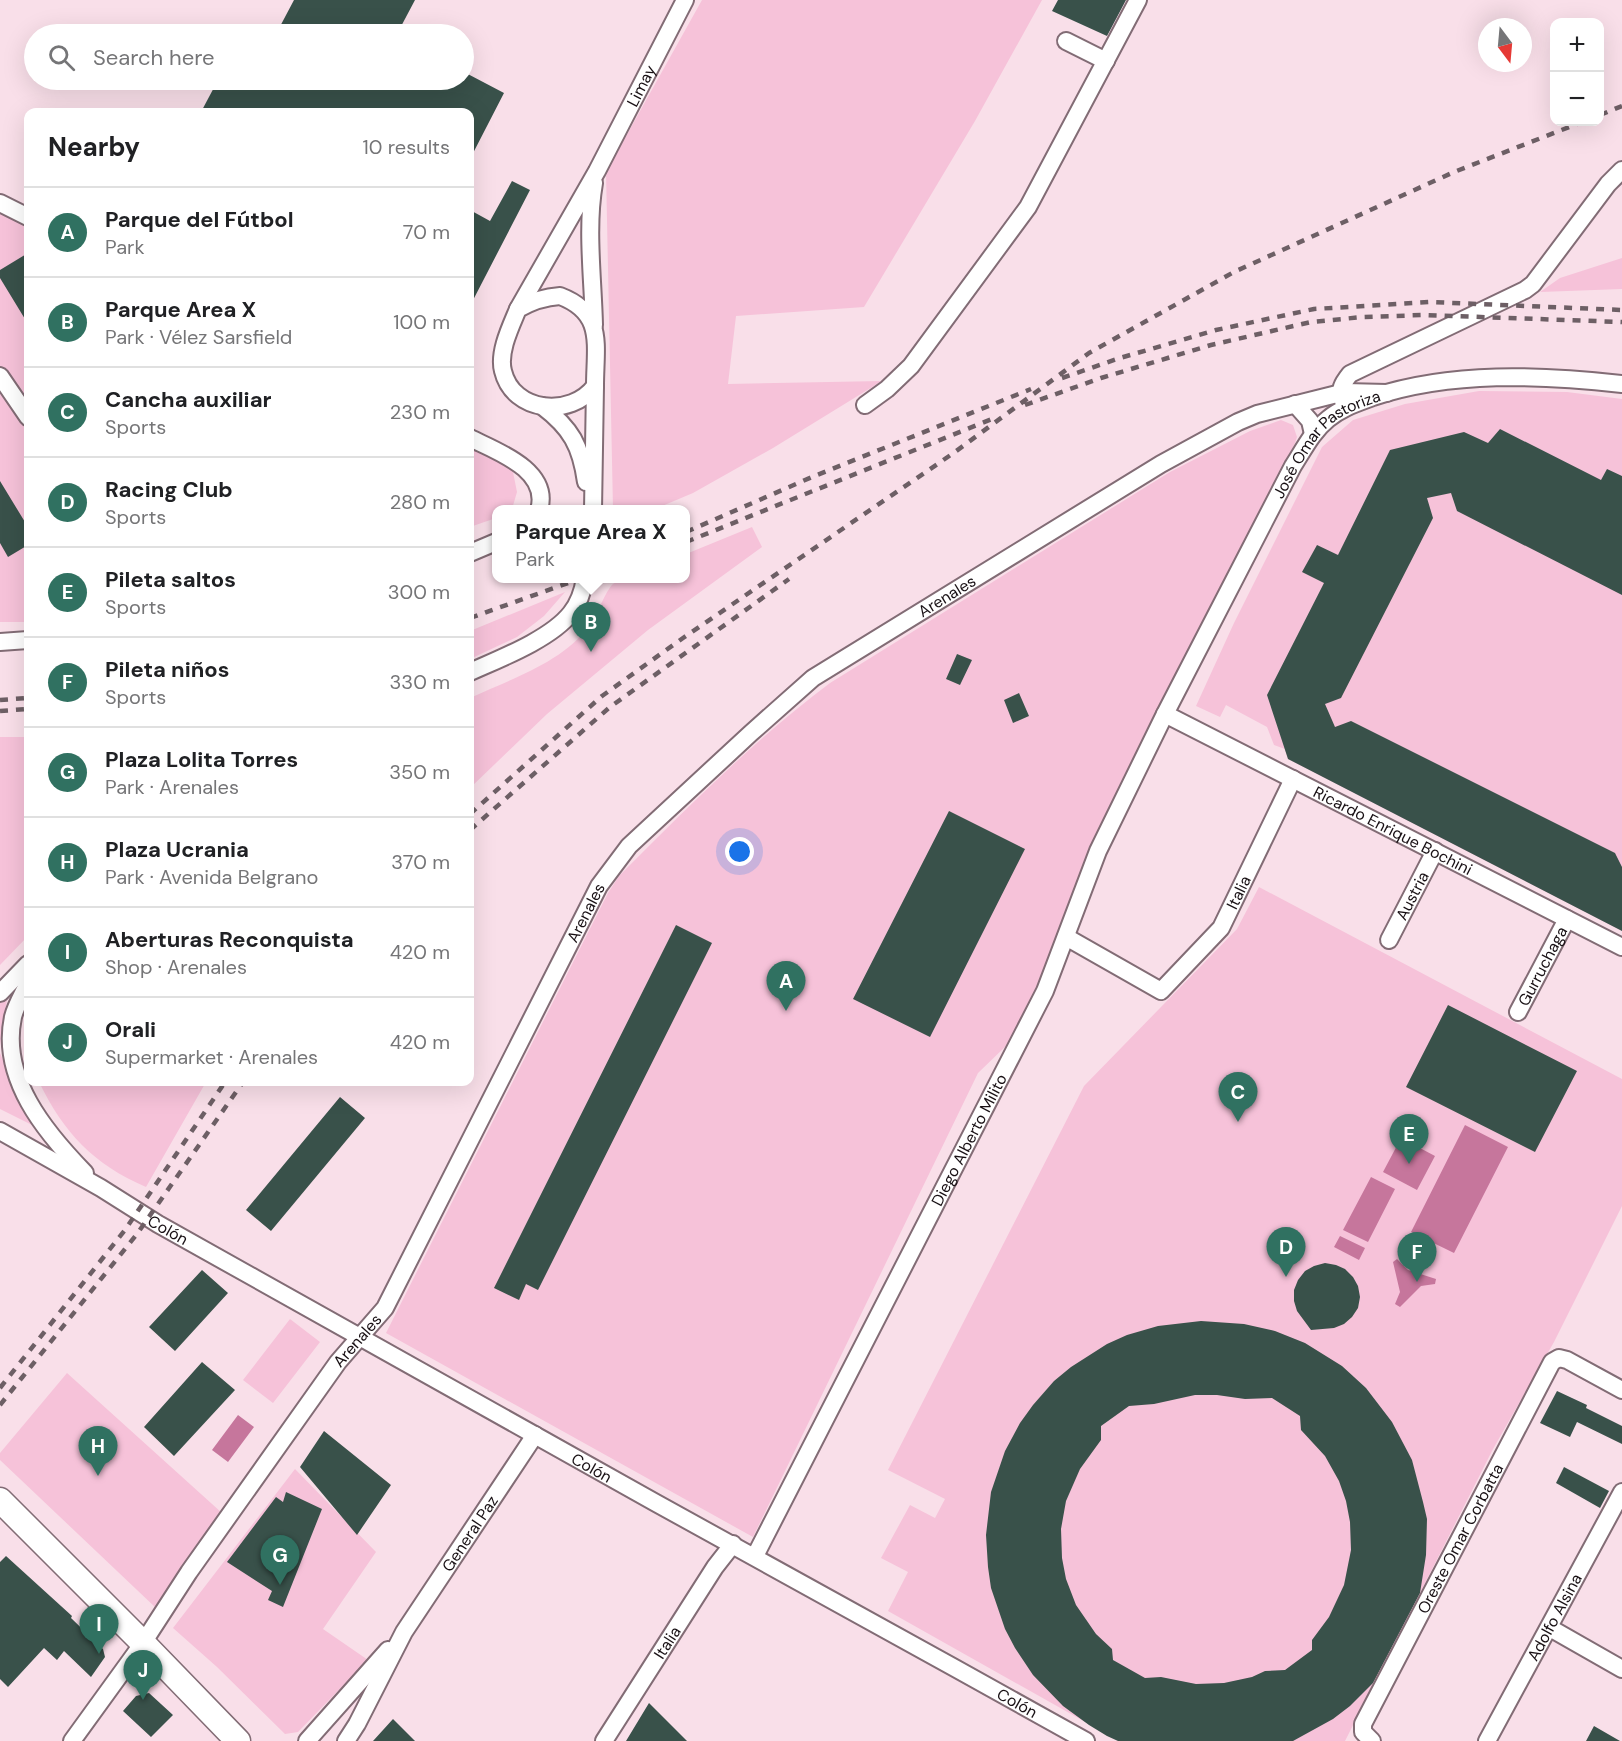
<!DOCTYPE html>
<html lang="en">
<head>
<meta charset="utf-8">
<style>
  body { margin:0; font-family:"DM Sans",sans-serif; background:#f6f6f6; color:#202124 }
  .controls { position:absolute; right:18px; top:18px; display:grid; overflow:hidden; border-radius:12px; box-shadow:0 6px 24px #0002 }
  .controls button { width:54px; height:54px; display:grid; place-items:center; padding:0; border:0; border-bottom:2px solid #e0e0e0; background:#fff; color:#202124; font:30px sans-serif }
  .compass { position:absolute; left:1478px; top:18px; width:54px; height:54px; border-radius:50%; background:#fff; box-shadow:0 6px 24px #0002; rotate:164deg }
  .you { position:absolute; left:740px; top:852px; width:21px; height:21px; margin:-15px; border:4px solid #fff; border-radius:50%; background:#1a73e8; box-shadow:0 0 0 9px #1a73e833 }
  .badge { display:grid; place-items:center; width:39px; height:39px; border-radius:50%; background:#307161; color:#fff; font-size:20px; font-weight:700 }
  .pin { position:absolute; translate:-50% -50px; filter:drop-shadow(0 2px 3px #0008) }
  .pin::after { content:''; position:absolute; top:32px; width:21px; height:18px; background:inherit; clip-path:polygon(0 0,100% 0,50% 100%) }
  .popup { position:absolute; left:492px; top:505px; width:198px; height:78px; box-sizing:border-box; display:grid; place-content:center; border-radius:12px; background:#fff; filter:drop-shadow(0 2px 4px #0005); font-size:20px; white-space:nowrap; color:#757577 }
  .popup b { font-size:22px; color:#202124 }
  .popup::after { content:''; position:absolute; left:50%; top:100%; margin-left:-12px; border:12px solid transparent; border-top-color:#fff }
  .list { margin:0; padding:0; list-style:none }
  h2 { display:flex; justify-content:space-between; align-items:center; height:78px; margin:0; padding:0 24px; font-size:26px }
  h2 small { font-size:20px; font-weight:400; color:#757577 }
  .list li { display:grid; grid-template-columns:39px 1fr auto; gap:18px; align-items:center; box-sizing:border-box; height:90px; padding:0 24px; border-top:2px solid #e0e0e0 }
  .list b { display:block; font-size:22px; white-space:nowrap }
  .list p { margin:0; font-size:20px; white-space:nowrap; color:#757577 }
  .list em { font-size:20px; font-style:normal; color:#757577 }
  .icon { flex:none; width:33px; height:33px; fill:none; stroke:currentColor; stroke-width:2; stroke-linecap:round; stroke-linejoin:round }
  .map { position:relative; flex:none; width:1622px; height:1741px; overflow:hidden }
  .search { position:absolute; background:#fff; box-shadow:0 6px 24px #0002; left:24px; top:24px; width:450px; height:66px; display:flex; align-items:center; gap:15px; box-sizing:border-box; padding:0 21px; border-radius:33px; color:#757577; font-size:22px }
  .panel { position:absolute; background:#fff; box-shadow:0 6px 24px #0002; left:24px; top:108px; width:450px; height:978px; border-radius:12px }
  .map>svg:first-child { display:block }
</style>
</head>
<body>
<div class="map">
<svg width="1622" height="1741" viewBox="0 0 1622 1741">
  <rect width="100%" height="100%" fill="#f9dfe9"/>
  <path fill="#f6c2d9" d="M702,0H1042L975,121L864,307L736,316L728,384L882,381L773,448L693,493L655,509H613L606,172Z
    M0,213L28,227V622H0Z
    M1622,258V289L1540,292L1560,278Z
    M1479,391L1567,392L1622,399V931L1288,759L1285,749L1274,745L1267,727L1226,705L1220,717L1196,706L1234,623L1322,447L1353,420L1405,404Z
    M1281,420L1293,425L1297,437L1295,443L1092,846L1042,977L1007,1045L978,1073L753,1537L386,1333L608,893L619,876C685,810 755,739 830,683L1170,472L1250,431Z
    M470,446L512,467L517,492L512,509L496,510V518L470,527Z
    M752,527L762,547L648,630L547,714L470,788V698C511,679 562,663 590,625C597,615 606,590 613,584C625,574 669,578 686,578V554Z
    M565,592L544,616L517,637L470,659V631Z
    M0,737H28V936L0,965Z
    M1259,887L1622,1079V1206L1554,1342L1493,1449L1345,1741H1119L888,1611L908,1572L881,1558L910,1505L935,1518L945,1499L888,1470L1084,1086L1237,929Z
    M8,993L0,1046V1001Z
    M0,1053L32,1125L0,1109Z
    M39,1082H206L146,1187C93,1164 64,1133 39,1082Z
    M290,1319L320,1342L273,1403L243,1380Z
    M67,1373L222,1513L156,1608L0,1460V1453Z
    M295,1469L376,1552L323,1629L368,1660L298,1732L285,1734L217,1667L173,1628Z"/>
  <path fill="#c6769c" d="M1465,1125L1508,1147L1454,1253L1411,1232Z
    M1401,1138L1435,1156L1417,1190L1383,1172Z
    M1371,1177L1395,1189L1368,1242L1343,1230Z
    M1340,1236L1365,1248L1359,1260L1334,1247Z
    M1397,1259L1408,1270L1436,1279L1435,1284L1421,1286L1400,1307L1395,1304L1400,1292L1393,1262Z
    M238,1415L254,1427L228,1462L212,1450Z"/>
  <path fill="#39514a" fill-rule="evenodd" d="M294,0H415L397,34H276Z
    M1058,0H1126L1107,36L1052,11Z
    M464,72L504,93L470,159V112H201L218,80H464Z
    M512,181L530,190L470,306V210L490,221Z
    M28,253V324L0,278V270Z
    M1500,429L1601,480L1607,469L1622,476V595L1457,511L1451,493L1427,498L1433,518L1341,698L1325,704L1335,727L1351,721L1615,853L1622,867V931L1288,759L1267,695L1324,583L1302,572L1317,545L1338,555L1390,450L1464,432L1488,443Z
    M0,481L28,527V545L8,557L0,543Z
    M957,654L972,660L960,685L946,679Z
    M1019,693L1029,716L1013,723L1004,700Z
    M949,811L1025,849L930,1037L853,999Z
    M676,925L712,943L538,1290L526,1284L519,1300L494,1288Z
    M1448,1005L1577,1071L1535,1152L1406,1087Z
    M340,1097L365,1118L271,1231L246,1210Z
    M1325,1263L1336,1265L1345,1269L1353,1277L1358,1286L1360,1297L1358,1308L1352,1317L1344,1324L1334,1328L1311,1330L1297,1311L1294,1301V1290L1298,1280L1305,1271L1314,1266Z
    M202,1270L228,1293L175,1351L149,1327Z
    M1201,1321L1244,1324L1275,1331L1305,1343L1342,1366L1366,1388L1392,1422L1412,1460L1423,1502L1427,1519L1426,1555L1420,1593L1373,1683L1350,1706L1333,1719L1293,1741H1118L1107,1736L1089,1725L1063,1706L1033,1675L1015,1648L1005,1629L991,1588L988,1567L986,1535L991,1492L1005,1451L1020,1423L1033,1405L1054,1381L1071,1367L1107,1344L1127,1335L1158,1326ZM1195,1395H1217L1245,1399L1272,1398L1300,1416L1301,1430L1325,1456L1339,1481L1346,1501L1350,1522L1351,1550L1344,1585L1329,1617L1312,1640V1650L1285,1670L1265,1671L1252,1677L1224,1683L1196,1684L1161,1677L1145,1678L1113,1660L1112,1649L1096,1634L1076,1605L1066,1579L1062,1558L1061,1529L1066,1501L1080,1469L1101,1440V1426L1129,1406L1154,1404Z
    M202,1362L235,1390L174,1456L144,1427Z
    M1557,1391L1587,1405L1586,1408L1622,1426V1444L1577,1422L1570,1437L1540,1423Z
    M324,1431L391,1485L357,1535L300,1467Z
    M1564,1467L1609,1491L1600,1508L1556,1483Z
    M286,1492L322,1509L283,1607L268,1600L272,1591L227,1562L276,1497L283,1502Z
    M6,1556L72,1616L71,1618L103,1649L105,1657L91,1677L64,1651L57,1660L44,1648L8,1687L0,1679V1562Z
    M149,1693L173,1715L151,1737L123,1711L136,1696Z
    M649,1703L687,1741H626Z
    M393,1719L415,1741H373Z
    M1594,1726L1620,1741H1586Z"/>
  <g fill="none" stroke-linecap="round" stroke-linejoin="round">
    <g stroke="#826c75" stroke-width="20">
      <g id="minor">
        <path d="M1066,41L1106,61"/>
        <path d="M594,183C586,228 593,279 594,325"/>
        <path d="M0,203L28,217"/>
        <path d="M560,296C605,313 595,345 595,386C571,418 513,413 503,371C498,352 511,326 518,309C532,301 544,297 560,296Z"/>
        <path id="s1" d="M518,309L597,171L685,0"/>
        <path d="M0,376L28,417"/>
        <path d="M1343,401C1339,389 1342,384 1350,374L1525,290L1533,284L1608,184L1622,170"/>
        <path d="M1295,404L1310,421L1313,434"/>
        <path d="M865,405L887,389L911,366L1028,207L1138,0"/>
        <path d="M542,406C571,428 581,446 586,482"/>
        <path d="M470,438C496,451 551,470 539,510"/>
        <path d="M593,510L595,386"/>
        <path d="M470,553L496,542"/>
        <path d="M0,642L28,640"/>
        <path d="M470,672C499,659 551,639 571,613C579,603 583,591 585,578"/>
        <path id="s2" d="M1165,714L1622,947"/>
        <path id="s3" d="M1066,937L1161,991L1221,928L1293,779"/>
        <path id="s4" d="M1389,940L1435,851"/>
        <path d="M28,983C23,994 16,1005 13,1017C0,1078 45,1132 85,1173"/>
        <path d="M0,993L28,964"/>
        <path id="s5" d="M1518,1012L1567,919"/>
        <path id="s6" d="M0,1131L101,1188L158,1224C324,1316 489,1411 656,1503C799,1582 943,1661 1086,1741"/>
        <path id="s7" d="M755,1556L1045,991L1098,851L1165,714L1293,466C1304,449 1312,432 1328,419C1341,408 1357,403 1373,397C1452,371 1540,375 1622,384"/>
        <path d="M1550,1628L1622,1669"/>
        <path id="s8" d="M72,1741L143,1643L189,1572L338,1362L385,1308L599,886L629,846L751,733L813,678L826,670L1161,464L1238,422L1257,414L1345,392L1387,393"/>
        <path d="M307,1741L388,1650"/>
        <path id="s9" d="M346,1741L357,1724L404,1632L535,1435"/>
        <path id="s10" d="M604,1741L715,1567L733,1544"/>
        <path id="s11" d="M1372,1741L1363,1732V1724L1552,1362L1559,1358L1567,1360L1622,1390"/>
        <path id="s12" d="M1487,1741L1622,1492"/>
      </g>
    </g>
    <g stroke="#826c75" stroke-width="27">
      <path id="secondary" d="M0,1500L143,1643L238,1741"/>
    </g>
    <use href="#minor" stroke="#fff" stroke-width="16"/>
    <use href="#secondary" stroke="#fff" stroke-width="24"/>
    <path stroke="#6d5f65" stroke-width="4.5" stroke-dasharray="8 8" stroke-linecap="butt" d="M1600,115L1622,106
      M1062,378L1120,358L1216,330L1314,309L1430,302L1622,310
      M1025,405L1101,378L1211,345L1311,322L1363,317L1424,315L1622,322
      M686,532L812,477L1031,389
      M686,542L992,419
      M470,618L582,578
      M0,700L28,698
      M0,711L28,709
      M470,814L602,696L683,638L955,452L1089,353L1234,272L1454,172L1582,122
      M470,830L610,707L789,579
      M0,1388L125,1230L225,1082
      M0,1405L137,1234L243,1082"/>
  </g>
  <g text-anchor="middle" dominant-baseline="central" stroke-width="6" stroke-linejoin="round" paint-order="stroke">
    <g font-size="16" fill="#181014" stroke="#ffeff6">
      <text stroke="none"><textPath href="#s1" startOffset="255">Limay</textPath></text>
      <text stroke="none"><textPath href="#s7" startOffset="1257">José Omar Pastoriza</textPath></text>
      <text stroke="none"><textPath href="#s8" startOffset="1464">Arenales</textPath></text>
      <text stroke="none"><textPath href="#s2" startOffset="256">Ricardo Enrique Bochini</textPath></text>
      <text stroke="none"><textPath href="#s3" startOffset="236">Italia</textPath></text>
      <text stroke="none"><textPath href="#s4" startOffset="50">Austria</textPath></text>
      <text stroke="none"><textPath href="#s8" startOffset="978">Arenales</textPath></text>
      <text stroke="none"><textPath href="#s5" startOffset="52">Gurruchaga</textPath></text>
      <text stroke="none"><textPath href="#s7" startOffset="468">Diego Alberto Milito</textPath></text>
      <text stroke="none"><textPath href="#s6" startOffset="195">Colón</textPath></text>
      <text stroke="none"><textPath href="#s8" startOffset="492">Arenales</textPath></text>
      <text stroke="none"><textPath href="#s6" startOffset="681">Colón</textPath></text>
      <text stroke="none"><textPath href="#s9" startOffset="242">General Paz</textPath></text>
      <text stroke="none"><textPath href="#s11" startOffset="230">Oreste Omar Corbatta</textPath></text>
      <text stroke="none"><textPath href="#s12" startOffset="141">Adolfo Alsina</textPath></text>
      <text stroke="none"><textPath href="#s10" startOffset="117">Italia</textPath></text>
      <text stroke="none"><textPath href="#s6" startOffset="1167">Colón</textPath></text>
    </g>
  </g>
</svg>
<div class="controls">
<button>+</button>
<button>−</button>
</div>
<svg class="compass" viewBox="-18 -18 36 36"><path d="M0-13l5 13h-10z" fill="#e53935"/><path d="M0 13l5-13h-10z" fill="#757577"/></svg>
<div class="you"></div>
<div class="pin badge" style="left:786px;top:1011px">A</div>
<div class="pin badge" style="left:591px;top:652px">B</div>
<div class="popup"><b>Parque Area X</b>Park</div>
<div class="pin badge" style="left:1238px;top:1122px">C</div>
<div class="pin badge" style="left:1286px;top:1277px">D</div>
<div class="pin badge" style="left:1409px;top:1164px">E</div>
<div class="pin badge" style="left:1417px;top:1282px">F</div>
<div class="pin badge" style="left:280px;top:1585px">G</div>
<div class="pin badge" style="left:98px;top:1476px">H</div>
<div class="pin badge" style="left:99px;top:1654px">I</div>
<div class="pin badge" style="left:143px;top:1700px">J</div>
<div class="search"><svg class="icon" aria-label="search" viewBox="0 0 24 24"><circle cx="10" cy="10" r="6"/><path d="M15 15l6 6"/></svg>Search here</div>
<section class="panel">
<h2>Nearby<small>10 results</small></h2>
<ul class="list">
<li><span class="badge">A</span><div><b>Parque del Fútbol</b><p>Park</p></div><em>70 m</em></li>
<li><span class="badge">B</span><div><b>Parque Area X</b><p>Park · Vélez Sarsfield</p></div><em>100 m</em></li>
<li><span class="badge">C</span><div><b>Cancha auxiliar</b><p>Sports</p></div><em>230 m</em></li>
<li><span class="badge">D</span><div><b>Racing Club</b><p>Sports</p></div><em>280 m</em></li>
<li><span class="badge">E</span><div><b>Pileta saltos</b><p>Sports</p></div><em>300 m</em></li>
<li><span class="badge">F</span><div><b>Pileta niños</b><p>Sports</p></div><em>330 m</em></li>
<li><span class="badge">G</span><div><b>Plaza Lolita Torres</b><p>Park · Arenales</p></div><em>350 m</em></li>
<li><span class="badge">H</span><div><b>Plaza Ucrania</b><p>Park · Avenida Belgrano</p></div><em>370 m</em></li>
<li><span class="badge">I</span><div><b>Aberturas Reconquista</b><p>Shop · Arenales</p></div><em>420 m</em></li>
<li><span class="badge">J</span><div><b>Orali</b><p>Supermarket · Arenales</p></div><em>420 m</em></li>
</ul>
</section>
</div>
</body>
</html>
